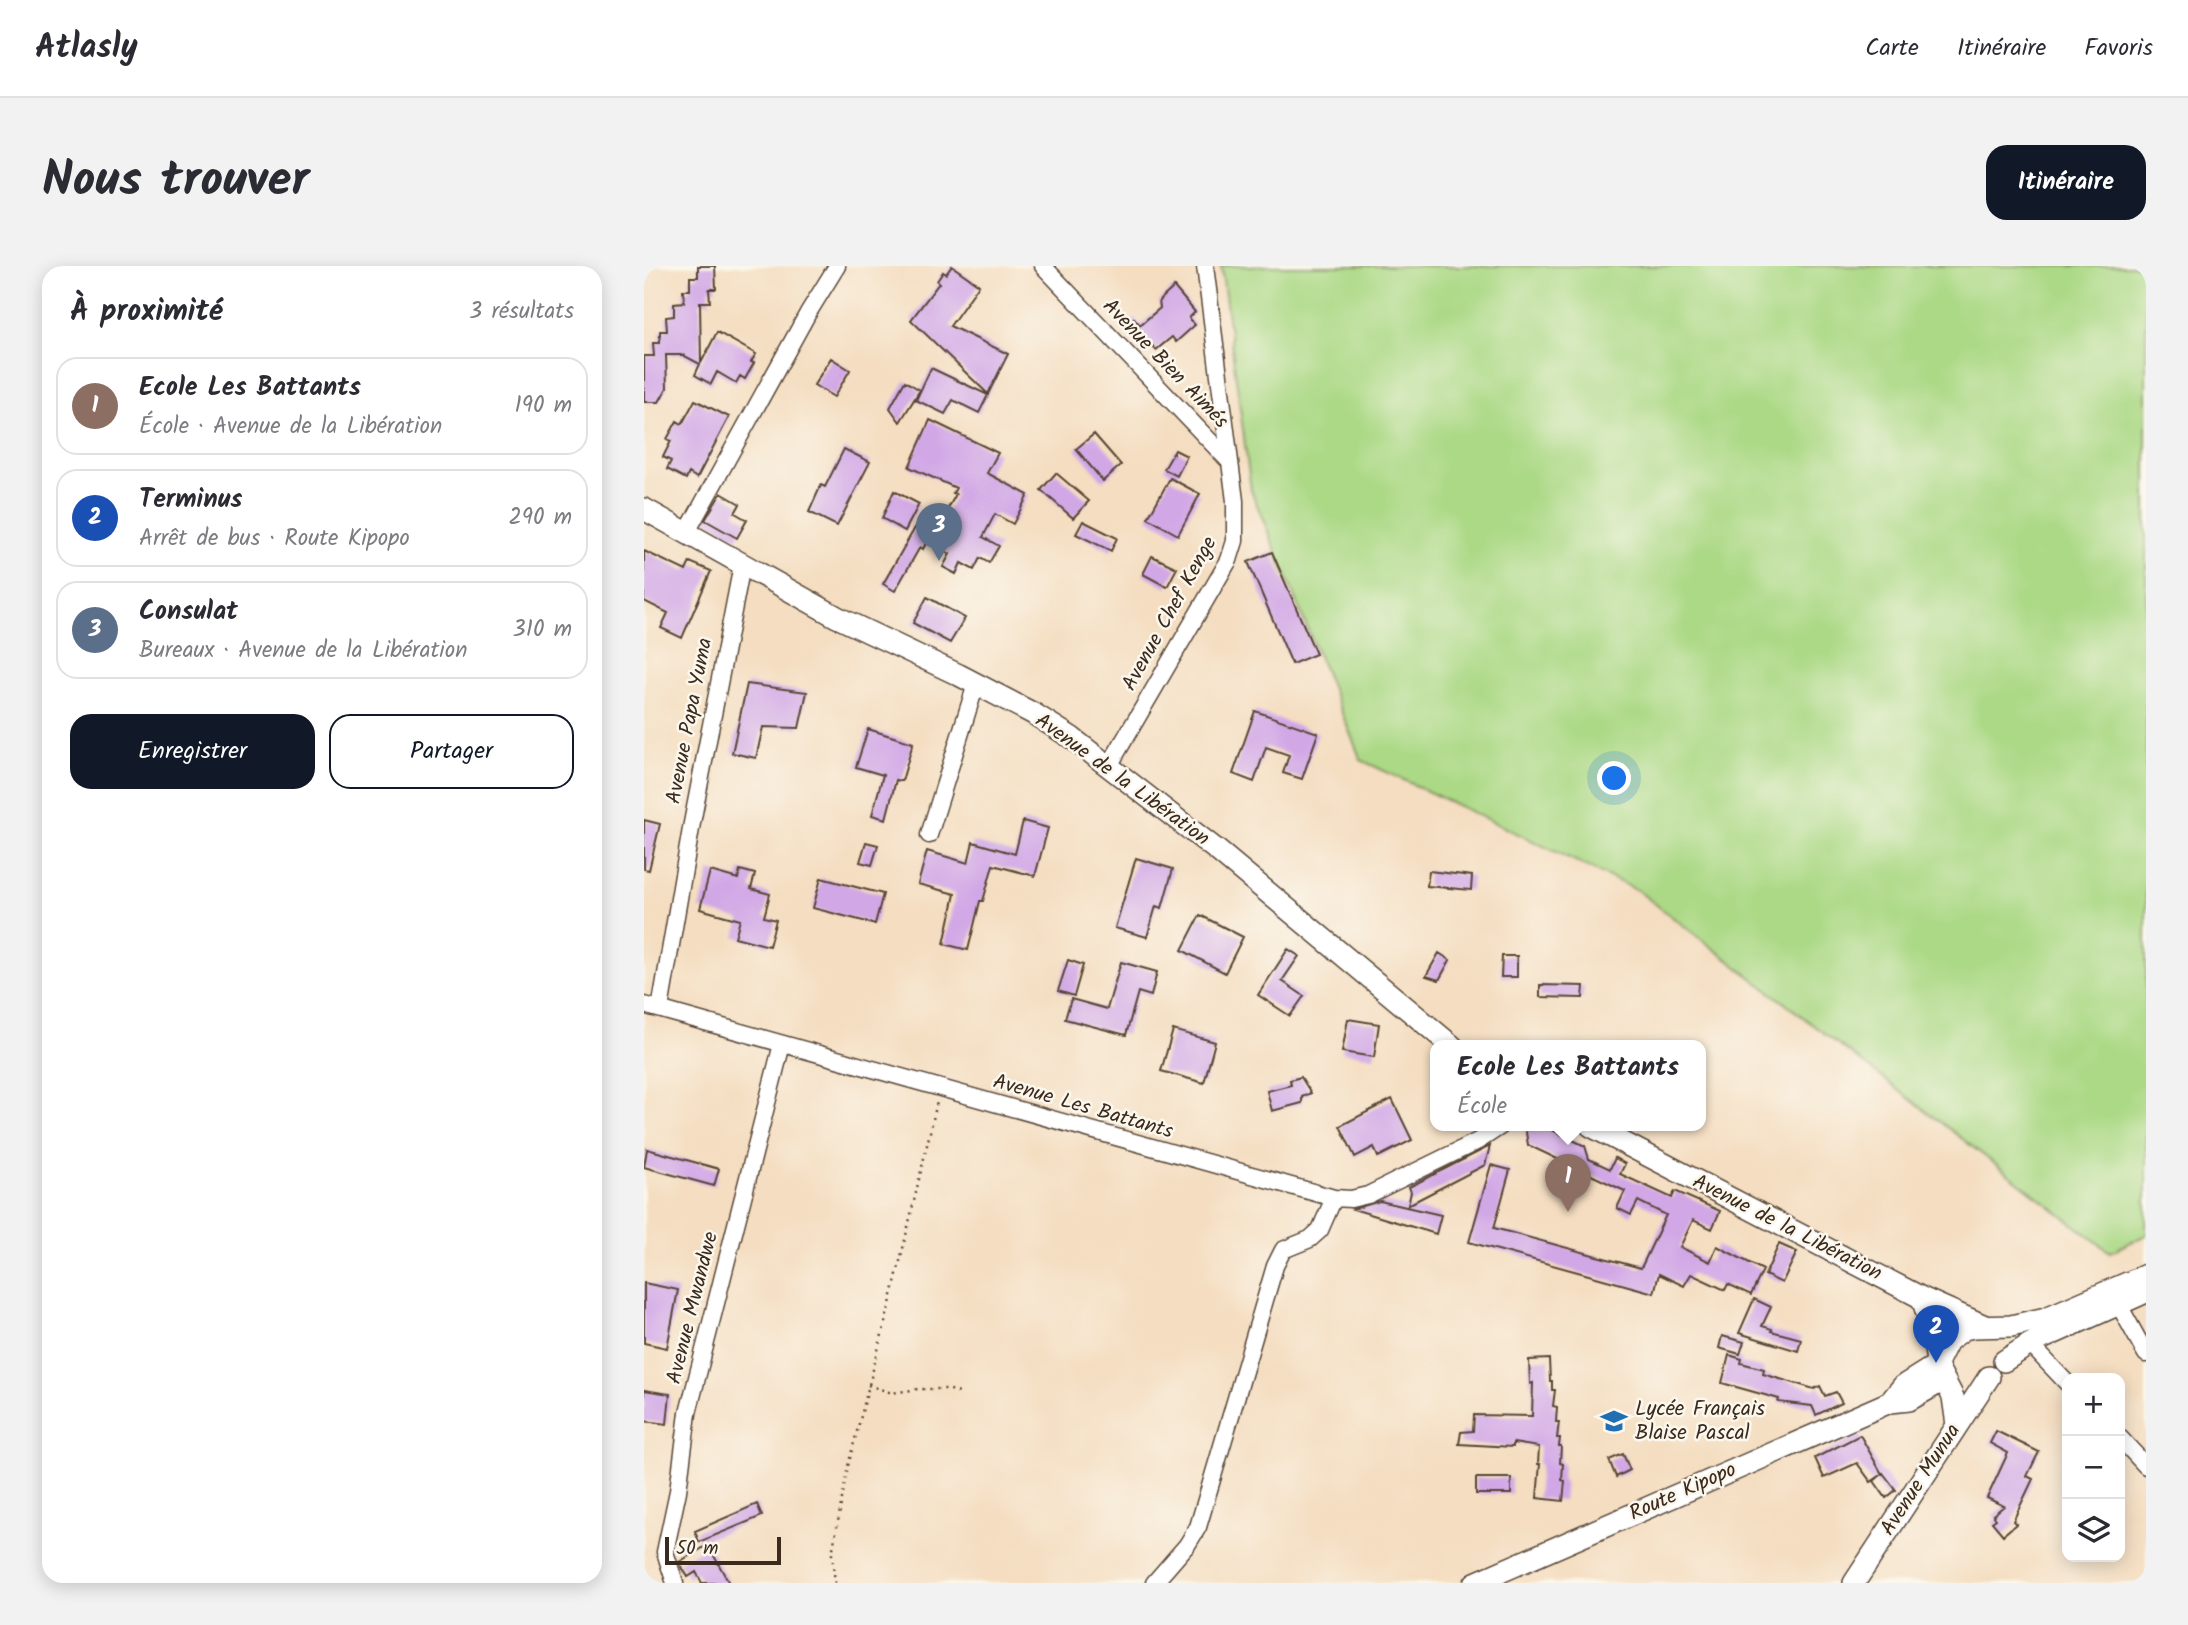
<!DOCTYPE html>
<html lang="fr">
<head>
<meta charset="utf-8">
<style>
  body { margin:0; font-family:Kalam,sans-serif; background:#f2f2f3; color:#2b2b33 }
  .controls { position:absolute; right:21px; bottom:21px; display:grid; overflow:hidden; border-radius:14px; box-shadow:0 4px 18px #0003 }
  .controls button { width:63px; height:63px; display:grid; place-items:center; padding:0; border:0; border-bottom:2px solid #e1e1e2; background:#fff; color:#2b2b33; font:35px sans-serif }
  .scale { position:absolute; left:21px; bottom:18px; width:116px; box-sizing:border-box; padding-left:7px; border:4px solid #3b2a1e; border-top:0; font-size:19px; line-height:24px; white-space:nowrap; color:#3b2a1e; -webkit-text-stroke:5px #fbf7ec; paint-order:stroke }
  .you { position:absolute; left:971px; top:513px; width:24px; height:24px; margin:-18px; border:5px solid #fff; border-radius:50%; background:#1a73e8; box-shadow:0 0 0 10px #1a73e833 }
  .badge { display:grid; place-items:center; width:46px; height:46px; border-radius:50%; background:#111827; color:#fff; font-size:23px; font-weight:700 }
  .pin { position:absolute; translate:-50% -58px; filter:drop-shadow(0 2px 4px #0008) }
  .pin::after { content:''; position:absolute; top:37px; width:24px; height:21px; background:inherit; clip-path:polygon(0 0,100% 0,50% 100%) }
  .popup { position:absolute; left:786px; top:774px; width:276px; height:91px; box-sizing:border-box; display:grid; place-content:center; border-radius:14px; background:#fff; filter:drop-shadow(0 2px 5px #0005); font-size:23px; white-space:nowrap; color:#7c7c81 }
  .popup b { font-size:26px; color:#2b2b33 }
  .popup::after { content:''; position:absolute; left:50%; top:100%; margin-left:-14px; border:14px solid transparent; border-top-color:#fff }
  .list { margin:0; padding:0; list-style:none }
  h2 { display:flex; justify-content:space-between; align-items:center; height:91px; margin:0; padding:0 28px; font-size:30px }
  h2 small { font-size:23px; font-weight:400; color:#7c7c81 }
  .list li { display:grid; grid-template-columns:46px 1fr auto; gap:21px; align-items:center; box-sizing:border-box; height:98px; margin:0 14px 14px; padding:0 14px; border:2px solid #e1e1e2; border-radius:21px }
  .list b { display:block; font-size:26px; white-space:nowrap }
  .list p { margin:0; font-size:23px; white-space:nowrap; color:#7c7c81 }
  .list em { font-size:23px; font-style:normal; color:#7c7c81 }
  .actions { display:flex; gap:14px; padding:21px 28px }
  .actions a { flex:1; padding:16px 0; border:2px solid #111827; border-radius:21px; text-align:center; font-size:24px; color:#111827 }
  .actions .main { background:#111827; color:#fff }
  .icon { flex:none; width:38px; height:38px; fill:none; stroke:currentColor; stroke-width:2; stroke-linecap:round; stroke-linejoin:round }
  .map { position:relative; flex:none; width:1502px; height:1317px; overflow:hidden; border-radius:21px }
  header { display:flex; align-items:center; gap:42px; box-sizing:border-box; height:98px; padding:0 35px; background:#fff; border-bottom:2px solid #e1e1e2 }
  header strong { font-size:33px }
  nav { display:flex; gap:38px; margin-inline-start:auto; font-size:24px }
  .intro { display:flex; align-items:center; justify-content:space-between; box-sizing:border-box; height:168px; padding:0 42px }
  h1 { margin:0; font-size:49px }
  .button { padding:18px 32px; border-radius:21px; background:#111827; color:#fff; font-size:24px; font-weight:700 }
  main { display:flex; gap:42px; padding:0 42px }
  aside { flex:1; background:#fff; border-radius:21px; box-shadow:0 4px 18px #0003 }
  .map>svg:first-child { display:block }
</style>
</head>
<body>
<header>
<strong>Atlasly</strong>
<nav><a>Carte</a><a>Itinéraire</a><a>Favoris</a></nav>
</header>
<div class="intro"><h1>Nous trouver</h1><a class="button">Itinéraire</a></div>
<main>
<aside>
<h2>À proximité<small>3 résultats</small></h2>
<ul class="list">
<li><span class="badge" style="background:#8d6e63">1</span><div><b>Ecole Les Battants</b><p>École · Avenue de la Libération</p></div><em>190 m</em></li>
<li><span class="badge" style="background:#1a4fb4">2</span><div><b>Terminus</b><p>Arrêt de bus · Route Kipopo</p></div><em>290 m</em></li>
<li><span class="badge" style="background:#5c6f8a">3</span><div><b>Consulat</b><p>Bureaux · Avenue de la Libération</p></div><em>310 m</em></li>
</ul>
<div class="actions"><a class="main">Enregistrer</a><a>Partager</a></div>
</aside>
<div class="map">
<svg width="1502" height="1317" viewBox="0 0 1502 1317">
  <rect width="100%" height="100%" fill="#fbf7ec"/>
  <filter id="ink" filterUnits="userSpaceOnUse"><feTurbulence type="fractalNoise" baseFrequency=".0143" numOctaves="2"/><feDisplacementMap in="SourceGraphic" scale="14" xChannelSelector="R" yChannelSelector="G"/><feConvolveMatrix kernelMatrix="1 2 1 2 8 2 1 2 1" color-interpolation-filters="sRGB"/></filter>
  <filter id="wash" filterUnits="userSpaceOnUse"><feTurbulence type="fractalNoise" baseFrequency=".00686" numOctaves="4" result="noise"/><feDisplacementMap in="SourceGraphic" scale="28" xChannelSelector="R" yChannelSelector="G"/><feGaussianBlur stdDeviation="1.57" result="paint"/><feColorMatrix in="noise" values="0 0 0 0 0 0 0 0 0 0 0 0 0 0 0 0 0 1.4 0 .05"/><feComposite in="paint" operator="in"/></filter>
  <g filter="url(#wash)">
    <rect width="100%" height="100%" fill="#f4ddc0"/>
    <path fill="#acd986" stroke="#748252" stroke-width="2" d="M577,0H1502V969L1466,986L993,624L717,494L607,224Z"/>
    <g id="blocks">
      <path fill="#d1a7e6" d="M54,0H71L72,23H65L66,36H56L57,97L73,66L112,88L107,96L110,97L101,113L96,110L92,117L73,106L67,118L51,109L56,98L39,89H22L23,122L15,136H0V90H10L9,77H16V65H23L22,51L30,50V37L40,36L39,24H46V11H54Z
        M308,0L335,19L306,60L364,88L344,128L267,54L295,17L293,15L299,6L302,8Z
        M530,21L551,46L545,52L551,59L532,76L528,71L512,84L496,66L490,71L481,60L490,52L496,59L516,42L515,35Z
        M187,92L206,104L190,131L170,119Z
        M287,102L344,129L335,147L309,134L301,148L272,134Z
        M261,115L276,124L256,156L246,142Z
        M51,134L85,151L53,212L45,207L42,213L23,203L27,195L19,191L27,175L23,173L33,155L38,158Z
        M286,154L354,187L343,207L384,229L369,258L351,248L339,271L355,280L345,297L336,292L330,304L317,297L312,308L299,301L306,288L285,277L312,228L309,227L312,222L265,201Z
        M450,168L477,199L459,215L432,183Z
        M200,183L226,196L193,260L165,246L177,219L181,221Z
        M531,184L543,190L533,210L520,203Z
        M412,207L445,235L429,252L397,224Z
        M526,212L556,228L534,269L504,252Z
        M250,225L275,238L261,265L238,252Z
        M77,227L96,238L91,247L103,254L93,272L61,254Z
        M439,255L473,272L467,285L432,268Z
        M272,260L287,268L279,283L276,281L251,325L239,318Z
        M0,285L42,305L46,296L67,305L38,372L17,362L24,347L0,335Z
        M628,286L672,388L648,398L604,296Z
        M508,290L533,302L523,321L499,308Z
        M283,331L321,352L306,377L269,357Z
        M103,418L163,426L155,462L119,461L112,492L88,487Z
        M611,445L674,467L658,513L639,507L645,489L622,481L610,516L589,508Z
        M224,463L269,477L258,515L252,514L242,553L228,549L239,509L212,501Z
        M0,554L16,558L5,604L0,603Z
        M379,555L404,562L391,610L349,599L339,635H336L324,684L300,678L311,628L274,618L283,585L324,597L329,576L371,588Z
        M222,576L234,579L228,599L216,596Z
        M492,592L529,603L518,642L512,640L503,671L471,662Z
        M96,604L111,608L107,623L126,628L120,651L132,654L125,680L91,671L96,654L56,643L66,605L94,613Z
        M785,605L828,610L827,624L783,620Z
        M177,612L239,628L231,658L169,642Z
        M556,649L599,671L581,707L538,684Z
        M644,683L655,690L638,715L660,730L646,750L614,729Z
        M795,687L806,694L795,714L782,710Z
        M858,690H873V711H857Z
        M424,694L439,699L430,730L414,725Z
        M477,696L513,706L507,730L494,726L482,769L421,753L427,733L463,743Z
        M896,719L940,720L939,732L896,731Z
        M704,753L735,758L730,791L698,786Z
        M529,764L571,776L560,817L517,805Z
        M657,811L667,827L658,831V837L628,845L623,825L647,819L646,814Z
        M748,833L768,874L734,891L730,881L711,891L696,860Z
        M881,860H900L941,880L945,893L966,903L971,892L981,898L976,908L1028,932L1031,925L1076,945L1068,963L1049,954L1036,981L1066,996L1073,980L1119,1004L1107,1029L1084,1018L1081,1024L1047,1008L1040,1020L1015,1008L1010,1027L825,976L847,899L866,904L850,962L997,1002L1022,949L994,935L987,949L973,942L981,925L884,879Z
        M846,880L841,899L764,939L767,926L765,921Z
        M3,883L75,903L70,920L0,901Z
        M736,935L797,949L792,968L709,943Z
        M1135,978L1153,986L1138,1017L1121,1009Z
        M0,1017L34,1024L23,1082L0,1077Z
        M1110,1033L1127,1041L1118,1060L1128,1063L1127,1065L1157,1073L1154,1085L1095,1067Z
        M1078,1070L1100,1076L1096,1088L1075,1082Z
        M1085,1089L1098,1093L1097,1097L1120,1103L1119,1108L1170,1123L1176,1120L1181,1130L1192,1126L1198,1137L1172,1149L1168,1140L1134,1136L1135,1133L1078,1117Z
        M905,1093L906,1115H908V1124H911L909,1140L913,1141L912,1156H915L913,1172H916L915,1180H917L916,1197L919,1198L918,1214L921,1215L919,1235L893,1232L896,1198H894L895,1181L869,1177V1181L815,1178L817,1166L829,1165L830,1149L888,1150L889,1117L886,1118L885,1094Z
        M0,1124L26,1128L23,1158L0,1155Z
        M1352,1165L1395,1186L1383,1210L1389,1213L1369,1255L1372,1258L1359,1269L1348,1256L1352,1253L1349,1249L1360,1240L1343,1232L1364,1187L1346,1177Z
        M1216,1169L1238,1208L1239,1207L1252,1224L1242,1232L1230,1215L1237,1209L1227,1216L1213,1197L1180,1212L1171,1192Z
        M979,1188L986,1204L972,1211L965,1194Z
        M832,1212H867V1228H832Z
        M113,1238L118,1250L55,1276L51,1265Z
        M64,1279L85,1317H58L52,1306L44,1311L35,1296Z"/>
    </g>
  </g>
  <g filter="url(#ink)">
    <use href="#blocks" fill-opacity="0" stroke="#574536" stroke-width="2"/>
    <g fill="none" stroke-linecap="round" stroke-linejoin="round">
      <g stroke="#574536" stroke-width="19">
        <path id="street" d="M399,0L584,194
          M43,266L164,47L193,0
          M465,500L585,294L591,275V235L561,0
          M285,569L332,418
          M0,739L690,932L707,933L724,929L834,875L857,860
          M16,743L48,557L98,299
          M1475,1039L1502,1088
          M1386,1078L1423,1117
          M1476,1172L1502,1200
          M31,1317L21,1286L34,1225L44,1147L138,778
          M510,1317L543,1279L554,1261L631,1000L639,984L666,973L676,964L690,932"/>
      </g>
      <g stroke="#574536" stroke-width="24">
        <path id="secondary" d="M0,243L193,351L315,409L390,448L428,472L574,585L808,780
          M947,860L1278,1032L1341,1060
          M1278,1032L1288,1063L1294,1102L1309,1131L1313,1159
          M1294,1095L1304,1075L1320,1063L1330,1061L1367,1060L1402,1052L1502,1009
          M1360,1095L1386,1078L1502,1026
          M1246,1136L1259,1120L1294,1098
          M831,1317L1246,1136L1265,1134L1300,1114
          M1210,1317L1345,1111"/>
      </g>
      <path stroke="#574536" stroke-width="2.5" stroke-dasharray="2 5" stroke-linecap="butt" d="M224,1119L248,1127L274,1123H304L318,1128
        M191,1317L188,1288L204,1200L247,1034L293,836"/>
      <use href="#street" stroke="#fff" stroke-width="16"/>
      <use href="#secondary" stroke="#fff" stroke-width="21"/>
    </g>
  </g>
  <defs>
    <g id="school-bare" transform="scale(2.1)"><path d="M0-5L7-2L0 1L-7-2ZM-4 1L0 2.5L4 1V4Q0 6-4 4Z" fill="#1f6fb2" stroke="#fbf7ec" stroke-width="2.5" paint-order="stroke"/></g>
  </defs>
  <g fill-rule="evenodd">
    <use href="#school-bare" x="970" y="1155"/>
  </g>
  <g text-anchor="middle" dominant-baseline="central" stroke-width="5" stroke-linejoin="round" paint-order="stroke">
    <g font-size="21" fill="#3b2a1e" stroke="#fbf7ec">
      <text transform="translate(521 98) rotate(46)">Avenue Bien Aimés</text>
      <text transform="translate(526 348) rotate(-61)">Avenue Chef Kenge</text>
      <text transform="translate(46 455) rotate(-79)">Avenue Papa Yuma</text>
      <text transform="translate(478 514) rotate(36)">Avenue de la Libération</text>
      <text transform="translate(439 841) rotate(16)">Avenue Les Battants</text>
      <text transform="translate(1143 962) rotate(27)">Avenue de la Libération</text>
      <text transform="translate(49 1042) rotate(-76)">Avenue Mwandwe</text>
      <text transform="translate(1277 1214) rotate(-57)">Avenue Munua</text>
      <text transform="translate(1039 1226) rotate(-24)">Route Kipopo</text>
    </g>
    <g font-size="21" fill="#3b2a1e" stroke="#fbf7ec" text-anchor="start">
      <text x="991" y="1143">Lycée Français<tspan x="991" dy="24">Blaise Pascal</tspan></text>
    </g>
  </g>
</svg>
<div class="controls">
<button>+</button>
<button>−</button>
<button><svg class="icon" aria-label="layers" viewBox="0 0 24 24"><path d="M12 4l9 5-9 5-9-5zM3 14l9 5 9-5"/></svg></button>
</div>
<div class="scale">50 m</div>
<div class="you"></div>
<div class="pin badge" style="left:924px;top:946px;background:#8d6e63">1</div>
<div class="popup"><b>Ecole Les Battants</b>École</div>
<div class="pin badge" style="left:1292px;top:1097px;background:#1a4fb4">2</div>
<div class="pin badge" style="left:295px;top:295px;background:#5c6f8a">3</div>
</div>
</main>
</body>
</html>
